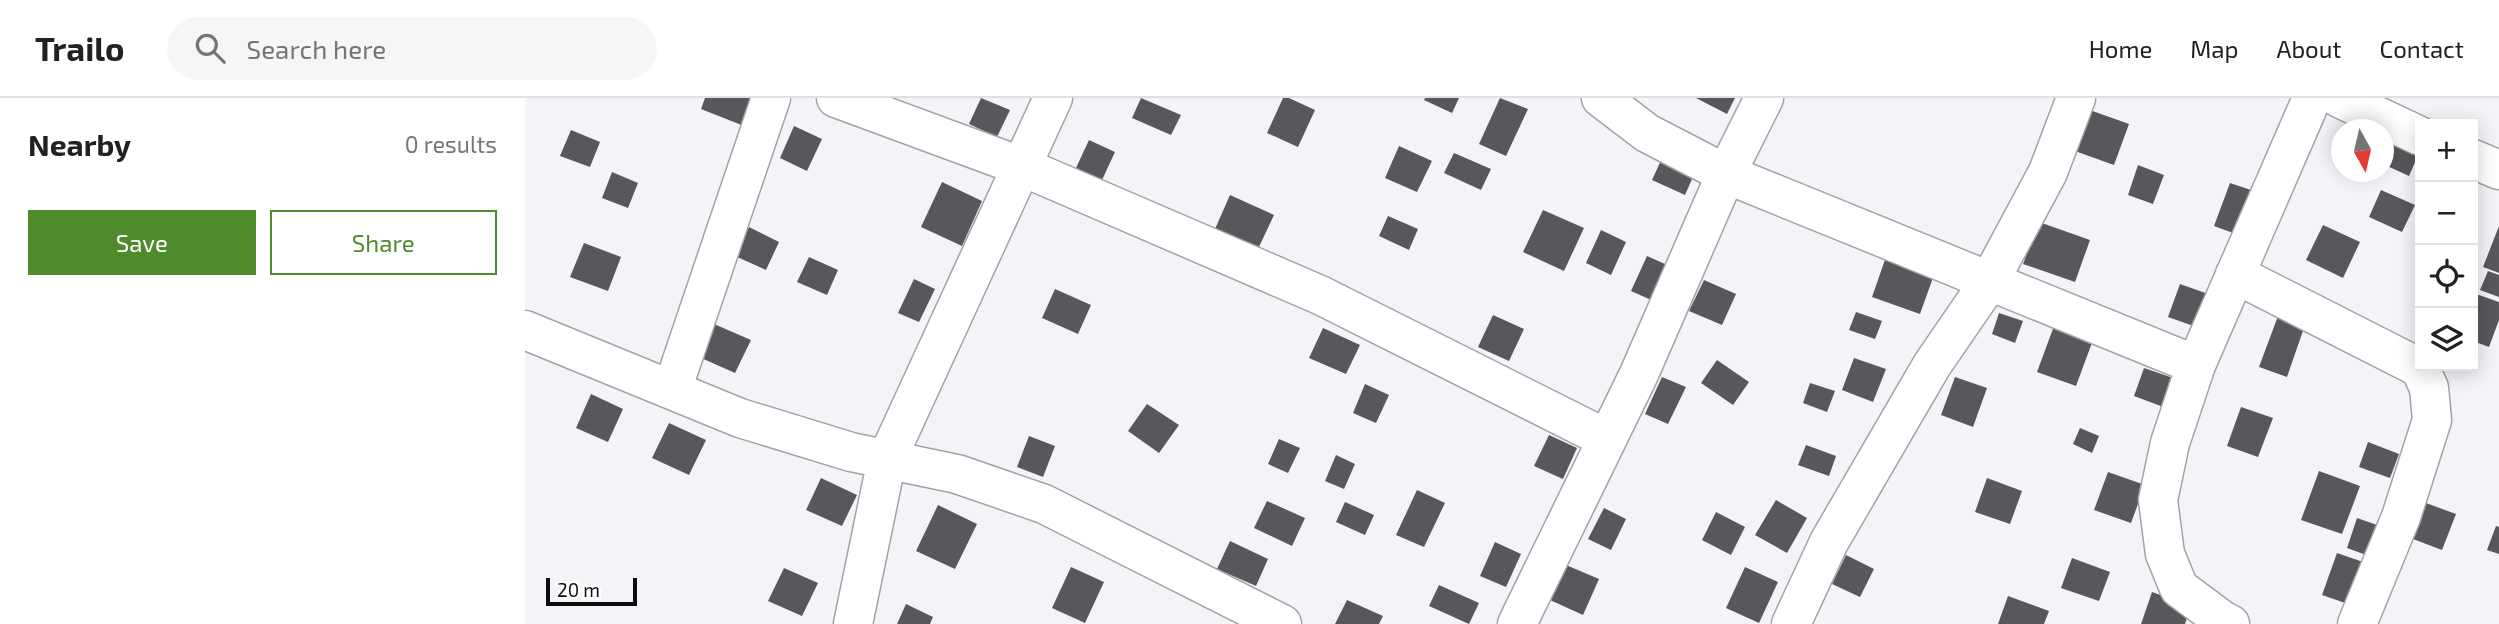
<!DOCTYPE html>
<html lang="en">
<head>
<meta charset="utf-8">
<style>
  body { margin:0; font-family:"Exo 2",sans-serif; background:#f6f6f6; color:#202124 }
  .controls { position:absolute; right:21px; top:21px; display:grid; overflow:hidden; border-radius:0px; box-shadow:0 4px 18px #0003 }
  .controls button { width:63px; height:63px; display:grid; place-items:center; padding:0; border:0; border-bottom:2px solid #e0e0e0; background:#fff; color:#202124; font:35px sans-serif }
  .compass { position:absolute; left:1806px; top:21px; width:63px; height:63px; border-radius:50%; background:#fff; box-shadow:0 4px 18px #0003; rotate:172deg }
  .scale { position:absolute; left:21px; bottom:18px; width:91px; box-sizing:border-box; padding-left:7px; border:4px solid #0c0c0e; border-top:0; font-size:19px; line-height:24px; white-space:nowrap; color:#0c0c0e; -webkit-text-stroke:5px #fff; paint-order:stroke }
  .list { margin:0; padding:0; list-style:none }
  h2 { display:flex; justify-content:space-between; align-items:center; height:91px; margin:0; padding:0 28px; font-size:30px }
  h2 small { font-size:23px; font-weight:400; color:#757577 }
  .actions { display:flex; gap:14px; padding:21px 28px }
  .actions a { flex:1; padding:16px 0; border:2px solid #4e8b2b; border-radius:0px; text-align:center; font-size:24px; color:#4e8b2b }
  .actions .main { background:#4e8b2b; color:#fff }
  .icon { flex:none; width:38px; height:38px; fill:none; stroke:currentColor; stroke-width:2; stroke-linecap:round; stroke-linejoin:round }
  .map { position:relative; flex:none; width:1974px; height:526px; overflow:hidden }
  header { display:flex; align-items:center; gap:42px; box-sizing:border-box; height:98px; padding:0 35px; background:#fff; border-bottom:2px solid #e0e0e0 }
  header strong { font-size:33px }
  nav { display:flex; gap:38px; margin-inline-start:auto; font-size:24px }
  .search { width:490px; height:63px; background:#f6f6f6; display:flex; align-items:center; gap:18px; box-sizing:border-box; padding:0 24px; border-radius:38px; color:#757577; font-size:26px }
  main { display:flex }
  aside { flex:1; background:#fff }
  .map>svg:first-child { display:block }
</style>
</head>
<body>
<header>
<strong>Trailo</strong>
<div class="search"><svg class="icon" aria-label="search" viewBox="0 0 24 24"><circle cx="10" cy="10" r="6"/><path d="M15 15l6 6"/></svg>Search here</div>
<nav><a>Home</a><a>Map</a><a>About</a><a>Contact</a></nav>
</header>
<main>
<aside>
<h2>Nearby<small>0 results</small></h2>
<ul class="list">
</ul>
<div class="actions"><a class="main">Save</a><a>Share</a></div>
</aside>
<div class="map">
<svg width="1974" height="526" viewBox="0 0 1974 526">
  <rect width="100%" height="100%" fill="#f4f4f8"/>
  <path fill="#58585c" d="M180,0H230L219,28L176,11Z
    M456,0L485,12L472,39L444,26Z
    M616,0L656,17L646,37L607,20Z
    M758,0H764L790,12L773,49L742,35Z
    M900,0H934L927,15L899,2Z
    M975,0L1003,11L981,58L954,46Z
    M1171,0H1210L1202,16Z
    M1562,11L1604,26L1589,67L1547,52Z
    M269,28L297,41L282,73L255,60Z
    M46,32L75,44L65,69L35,58Z
    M1858,32L1895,53L1884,78L1858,66Z
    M564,42L590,54L577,82L551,70Z
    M874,48L907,63L892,94L860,80Z
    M929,55L966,71L956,92L919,75Z
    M1138,58L1171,72L1160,97L1127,82Z
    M1613,67L1639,77L1628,106L1603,97Z
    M87,74L113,85L103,110L77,100Z
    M417,84L457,103L437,148L396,129Z
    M1705,85L1735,95L1719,139L1689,128Z
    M1856,92L1890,107L1877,134L1844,119Z
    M705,97L749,117L733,151L690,131Z
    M1018,112L1059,130L1039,173L998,154Z
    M863,118L893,131L884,152L854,138Z
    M1514,124L1565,142L1550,184L1498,166Z
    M1798,127L1835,144L1818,180L1781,162Z
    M1974,128V175L1958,169Z
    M224,129L254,144L241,172L210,158Z
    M1076,132L1101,144L1086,177L1061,165Z
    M59,145L96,159L83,193L45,179Z
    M1362,156L1410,174L1395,216L1347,199Z
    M1122,158L1149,170L1133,205L1106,193Z
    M284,159L313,172L302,197L272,184Z
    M1963,173L1974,177V199L1955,192Z
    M389,181L410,191L394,224L373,215Z
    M1179,182L1211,196L1197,227L1164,213Z
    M1655,186L1689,198L1677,231L1643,219Z
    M530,191L566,207L553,236L517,220Z
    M1948,195L1974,204V222L1964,249L1948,243Z
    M1331,214L1357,223L1350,241L1324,232Z
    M1474,215L1498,223L1490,245L1467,236Z
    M968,217L999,231L984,263L953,249Z
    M1753,218L1780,227L1762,279L1734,269Z
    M189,226L226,242L210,275L174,259Z
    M1529,228L1568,242L1551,288L1512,274Z
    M798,230L835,247L821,276L784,260Z
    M1329,260L1361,271L1348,304L1317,292Z
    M1192,262L1224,284L1208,307L1176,285Z
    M1619,270L1651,281L1641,310L1609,298Z
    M1137,279L1161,289L1143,326L1120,316Z
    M1430,279L1462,290L1448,329L1416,317Z
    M1285,285L1310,293L1302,314L1278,305Z
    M840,286L864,297L851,325L828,315Z
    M66,296L98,311L83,344L51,330Z
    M622,306L654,327L634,355L603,333Z
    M1716,309L1748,320L1733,359L1702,348Z
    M144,325L181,342L164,377L127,360Z
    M1555,330L1574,338L1567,355L1548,346Z
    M1024,337L1052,350L1038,381L1009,368Z
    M504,338L530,348L518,379L492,369Z
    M754,341L775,350L763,375L743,366Z
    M1843,344L1874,356L1865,380L1834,369Z
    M1281,347L1311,358L1304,378L1273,367Z
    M811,357L830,366L819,391L800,383Z
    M1794,373L1835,388L1817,436L1776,422Z
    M1583,374L1620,387L1606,425L1569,412Z
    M296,380L332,397L317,428L281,412Z
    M1462,380L1497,393L1485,426L1450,414Z
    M892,392L920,405L899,449L871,437Z
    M1251,402L1282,420L1262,455L1230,437Z
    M742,403L780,420L767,448L729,430Z
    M820,404L849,417L840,437L811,424Z
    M1901,405L1931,416L1917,452L1888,441Z
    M413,407L452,426L430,471L391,453Z
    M1079,410L1101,421L1086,452L1063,441Z
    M1191,414L1220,429L1206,457L1177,442Z
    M1832,420L1855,428L1844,458L1822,450Z
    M1971,428L1974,429V456L1962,452Z
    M705,443L743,461L731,488L692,471Z
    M970,444L996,456L981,489L955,478Z
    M1812,455L1844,466L1829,508L1797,497Z
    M1321,457L1349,471L1335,499L1307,486Z
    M1547,460L1585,474L1574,503L1536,490Z
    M1041,467L1074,481L1058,517L1025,502Z
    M546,469L579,484L560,525L527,510Z
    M1220,469L1253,484L1234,525L1201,510Z
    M259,470L293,485L277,518L243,503Z
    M914,487L954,505L944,526L904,508Z
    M1627,494L1666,508L1660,526H1616Z
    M1483,498L1524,513L1519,526H1473Z
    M822,502L858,518L854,526H810Z
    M381,506L408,519L405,526H372Z"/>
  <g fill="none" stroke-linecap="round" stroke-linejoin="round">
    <g stroke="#a3a3a7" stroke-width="41">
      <path id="minor" d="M311,0L498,69L795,197L1082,341
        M1076,0L1122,35L1201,76L1671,267
        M1814,0L1895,38
        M1948,61L1974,72
        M1710,176L1895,270L1904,290L1907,322L1876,419L1832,526
        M0,232L215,320L326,354L432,376L519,406L757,526
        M147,292L246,0
        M328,526L362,361L528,0
        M992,526L1114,276L1201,76L1239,0
        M1266,526L1304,444L1407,267L1464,184L1523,74L1551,0
        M1705,526L1697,522L1654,490L1640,456L1633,402L1645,345L1671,267L1787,0"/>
    </g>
    <use href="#minor" stroke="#fff" stroke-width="38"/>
  </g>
</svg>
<div class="controls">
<button>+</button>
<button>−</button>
<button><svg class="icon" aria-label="locate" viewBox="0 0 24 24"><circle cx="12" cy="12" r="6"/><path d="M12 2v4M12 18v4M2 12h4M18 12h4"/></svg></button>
<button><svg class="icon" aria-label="layers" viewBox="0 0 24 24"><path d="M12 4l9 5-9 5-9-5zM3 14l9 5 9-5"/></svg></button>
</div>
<svg class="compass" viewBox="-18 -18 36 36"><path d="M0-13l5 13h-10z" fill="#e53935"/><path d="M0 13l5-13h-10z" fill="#757577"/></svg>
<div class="scale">20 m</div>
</div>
</main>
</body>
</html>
